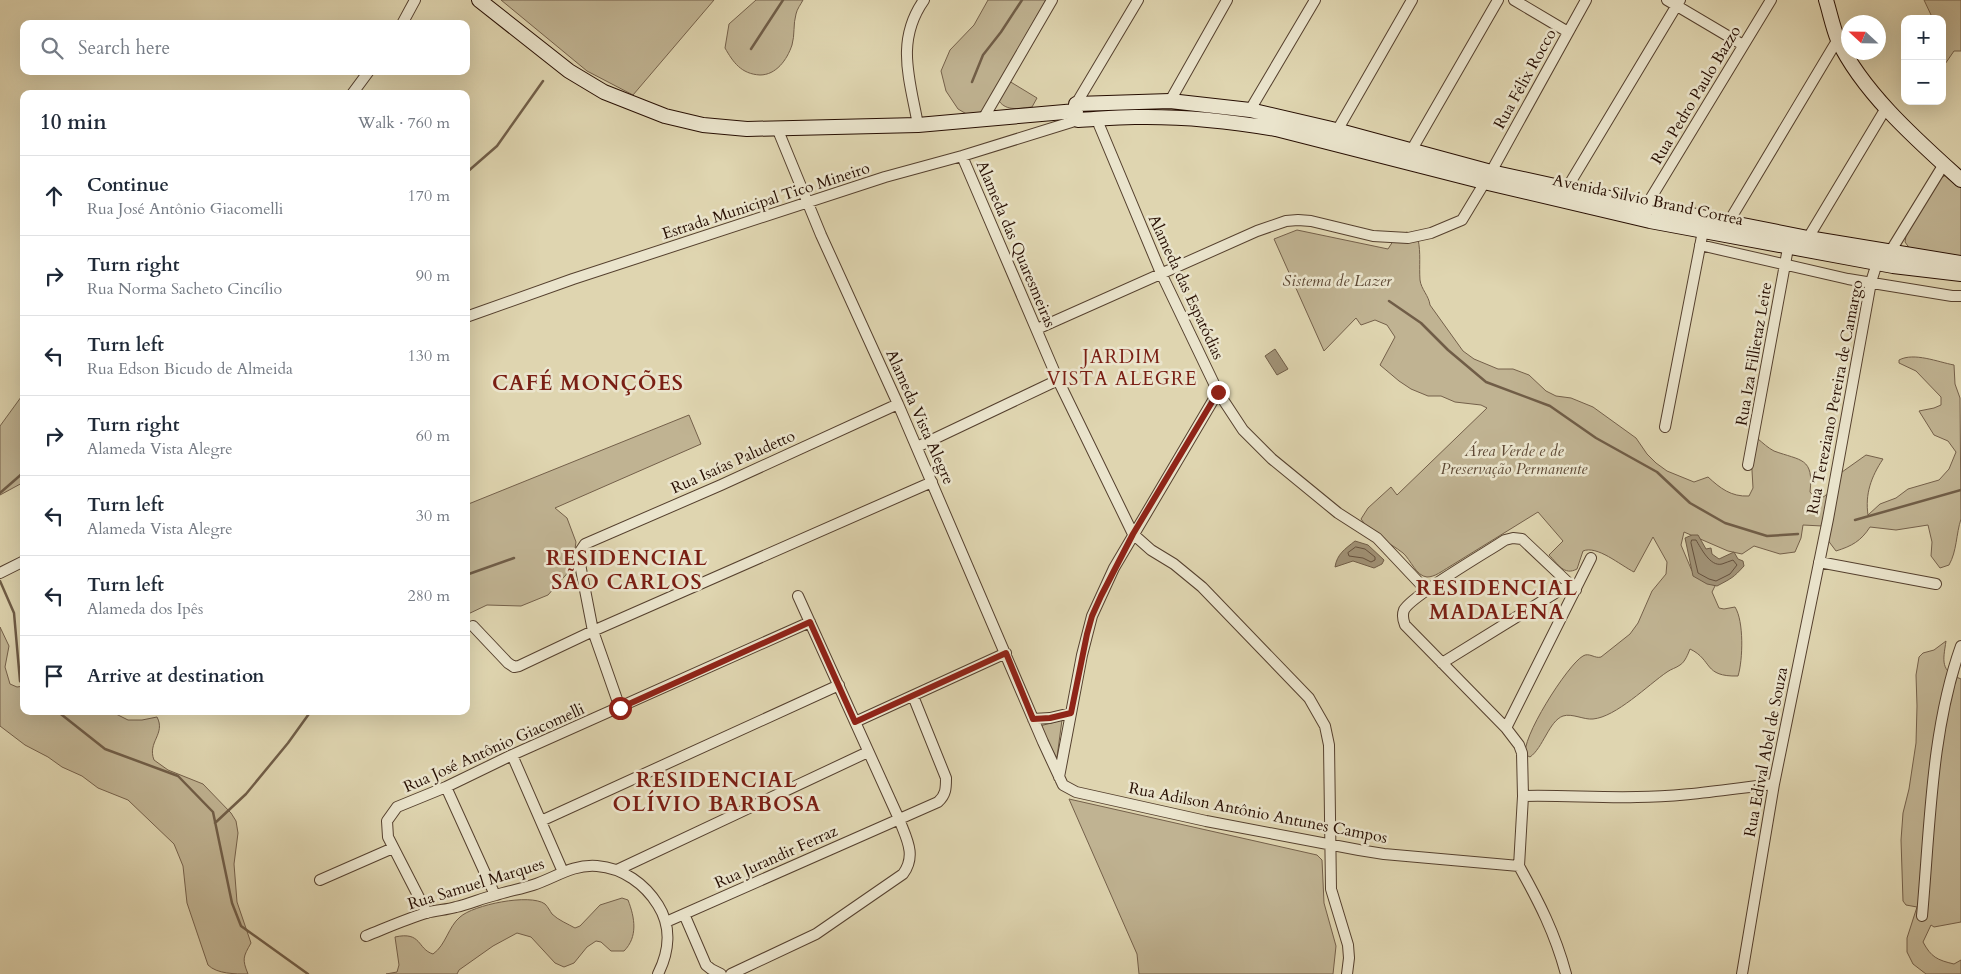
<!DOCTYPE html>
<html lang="en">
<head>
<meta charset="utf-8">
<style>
  body { margin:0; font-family:Cardo,serif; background:#f6f6f7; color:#1f2937 }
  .controls { position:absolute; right:15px; top:15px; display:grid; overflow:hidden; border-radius:10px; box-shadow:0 5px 20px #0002 }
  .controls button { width:45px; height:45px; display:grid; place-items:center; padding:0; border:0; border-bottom:1px solid #e0e1e3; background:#fff; color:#1f2937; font:25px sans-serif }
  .compass { position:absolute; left:1841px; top:15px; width:45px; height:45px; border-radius:50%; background:#fff; box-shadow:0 5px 20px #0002; rotate:292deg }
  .stop { position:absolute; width:15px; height:15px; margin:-11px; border:4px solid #8f2418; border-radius:50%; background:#fff }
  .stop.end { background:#8f2418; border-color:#fff; box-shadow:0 1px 5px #0008 }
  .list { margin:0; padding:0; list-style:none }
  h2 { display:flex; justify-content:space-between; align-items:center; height:65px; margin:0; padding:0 20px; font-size:21px }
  h2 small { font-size:16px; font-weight:400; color:#747a83 }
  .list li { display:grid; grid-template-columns:32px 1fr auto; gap:15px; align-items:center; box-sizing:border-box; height:80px; padding:0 20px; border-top:1px solid #e0e1e3 }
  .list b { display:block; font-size:19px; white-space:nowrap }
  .list p { margin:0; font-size:16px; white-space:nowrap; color:#747a83 }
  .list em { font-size:16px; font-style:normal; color:#747a83 }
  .icon { flex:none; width:28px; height:28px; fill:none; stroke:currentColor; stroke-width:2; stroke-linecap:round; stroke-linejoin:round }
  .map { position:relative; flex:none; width:1961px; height:974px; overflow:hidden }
  .search { position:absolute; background:#fff; box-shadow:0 5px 20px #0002; left:20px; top:20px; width:450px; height:55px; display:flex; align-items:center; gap:12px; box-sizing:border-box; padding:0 18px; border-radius:10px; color:#747a83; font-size:19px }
  .panel { position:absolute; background:#fff; box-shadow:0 5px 20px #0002; left:20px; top:90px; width:450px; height:625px; border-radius:10px }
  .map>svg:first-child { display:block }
</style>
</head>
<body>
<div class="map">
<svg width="1961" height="974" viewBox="0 0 1961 974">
  <rect width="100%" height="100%" fill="#dfd5b0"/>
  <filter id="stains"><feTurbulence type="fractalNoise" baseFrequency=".004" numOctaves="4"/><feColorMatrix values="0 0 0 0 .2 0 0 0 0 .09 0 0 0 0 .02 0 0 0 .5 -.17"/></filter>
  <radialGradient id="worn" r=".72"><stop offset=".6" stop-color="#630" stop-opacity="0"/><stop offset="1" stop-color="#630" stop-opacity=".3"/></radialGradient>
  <path fill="#c0b392" stroke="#74604a" d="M501,0H714L633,95L587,71Z
    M756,0H803C801,4 797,9 796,14C793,24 795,35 792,45C787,60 776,75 760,75C741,74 733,62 725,48L729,24Z
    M988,0H1046L980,115L970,116L958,109L946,91L941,71L950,50L974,25Z
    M1924,0H1961V51H1954L1943,67L1942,19H1931L1932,17Z
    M1009,81L1037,98L1032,107C1020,108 1007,112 999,101Z
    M1946,175L1961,186V257L1910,249L1905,242L1906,236L1938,180Z
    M1297,230L1388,249L1395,238L1407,232L1418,239C1421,253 1419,266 1420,280C1421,289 1429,296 1430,305L1463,351L1474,359L1498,369H1513L1529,375L1546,391L1556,396L1571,398L1593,407L1636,438L1647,454L1656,463L1667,471L1694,482L1708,477C1720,488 1731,497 1749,496L1753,488L1751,453L1758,439C1763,443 1768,448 1774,451C1801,461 1814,457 1810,492C1824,511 1835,481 1840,471L1842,472L1866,455L1883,459C1871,477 1865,494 1868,515L1880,504L1896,498L1908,489L1939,480L1949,469L1956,452L1948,441L1934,435L1919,411L1934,408L1941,405V397L1916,371L1899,363V360C1914,352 1938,362 1954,365L1955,384L1960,398L1961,519C1956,534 1957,551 1949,565L1940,568L1931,556L1932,542L1928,525L1896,530L1870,527C1861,541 1852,546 1836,551L1827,539L1822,526L1803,525L1801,538L1795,552L1780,554L1754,546L1742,554L1728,551L1684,532L1681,545L1692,571L1716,584L1712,592L1719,608L1724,609L1735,607C1744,621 1743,660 1738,676C1703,677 1713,660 1690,649C1688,654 1685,662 1680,665C1676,668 1671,669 1667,672C1648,685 1616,717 1593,719C1584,720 1572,713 1563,716C1549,721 1543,748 1530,757L1526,755C1519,741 1568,664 1583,656C1589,652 1595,659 1601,657L1630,634L1638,623L1652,591L1666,574L1667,562L1653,537L1634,572C1620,565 1597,545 1583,551L1577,569C1564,576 1558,564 1549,555L1563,541L1538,512L1449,567C1442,571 1435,577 1427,577C1416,576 1411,560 1403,553C1389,542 1371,535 1361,519L1368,508L1391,487L1397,495L1487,408L1481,405L1455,402L1441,396H1428L1411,389L1399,381L1380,365L1395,337L1387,325L1375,320L1361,325L1356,318L1324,351L1274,239Z
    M24,393V482L0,495V426Z
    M689,415L701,444L555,508L567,518L576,542L572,568L548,595L521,606L487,605L466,615V505Z
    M0,627L9,646L5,667L10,684L17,687L24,686V711H110L128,720H142L157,717C166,734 147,742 154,760L168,770L203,784L231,813L236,821L238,833L234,864L237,902L251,943C243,957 242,959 248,974C235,974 217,974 208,965L187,903L183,866L174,844L128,800L98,788L82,776L62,767L48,757L25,745L0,726Z
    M1946,641C1943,661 1940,671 1961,679V922L1934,927L1931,925L1923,942C1931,957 1937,960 1954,964L1961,960V974H1926L1913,964L1907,952V938L1917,907L1906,905L1903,901L1901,840L1903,813L1909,789L1916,743L1917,706L1916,675L1919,657L1923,653L1934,650Z
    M1062,720L1057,757H1056L1040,726Z
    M1069,799L1317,855L1322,860L1324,903L1336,946L1333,974H1139L1137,954Z
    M622,898L628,900C635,918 638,937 624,951H611L601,942L596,941L587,947L574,963L564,967L555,963L531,937L517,933L493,946L459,970L457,974H386L397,972L399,965L395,937C422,931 417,949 433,954C446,945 448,927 460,917C473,905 530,893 545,904C548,907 550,911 552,914C558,920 568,924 575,928L580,926L600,905Z"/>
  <path fill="#a09175" stroke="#705d47" d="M1275,349L1288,369L1277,375L1265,356Z
    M1692,535H1698L1706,549L1711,548L1712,554L1719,559L1734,552L1738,559L1743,561L1744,566C1733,578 1732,578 1717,586L1707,584L1693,576L1685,538Z
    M1355,541L1368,545L1384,560L1382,564L1374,568L1353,561L1335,567C1337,554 1345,549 1355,541Z"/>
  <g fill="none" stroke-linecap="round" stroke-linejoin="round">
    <path stroke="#64503c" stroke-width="1" d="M1692,540H1696C1701,548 1710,567 1722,564C1726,563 1729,561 1733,560L1737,565L1730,574L1716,581L1709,579L1698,573L1691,543Z
      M1356,547L1365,549L1375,557V560L1371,562L1363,558L1349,556L1348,553Z"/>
    <path stroke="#705d47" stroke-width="2.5" d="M751,49L783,0
      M972,82L983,55L1001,32L1022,0
      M466,173L497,146L543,81
      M1389,301L1421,323L1448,350L1486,382L1550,406L1596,438L1657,472L1690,503L1725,523L1767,536L1798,534
      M0,493L24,472
      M1855,520L1961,490
      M466,575L514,558
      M0,581L14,613L20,681L24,685
      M57,711L105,749L178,776L213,812L232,903L241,926L308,974
      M215,823L246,794L288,743L311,711"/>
    <g stroke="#55402e" stroke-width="12">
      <path id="street" d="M1514,0L1568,32
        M1667,0L1743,45
        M402,24L415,0
        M352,94L369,71
        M1170,101L1227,0
        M1250,110L1315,0
        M983,119L1052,0
        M1097,120L1161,273L1218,392L1243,430L1272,459L1338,513L1377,538L1427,591
        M918,125C910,80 895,41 924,0
        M777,128L821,235L898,404L1043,742L1063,785L1076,792L1206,821L1359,850L1384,854L1519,866
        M1334,136L1412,0
        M1411,151L1498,0
        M962,156L1058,380L1133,534L1151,550L1174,564L1202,587L1309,698L1325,726L1329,745L1331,889L1348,945L1349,958L1347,974
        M1567,188L1680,0
        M1646,206L1771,0
        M1728,223L1838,39
        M1808,238L1886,108
        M1700,245L1848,279L1952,296H1961
        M1890,252L1944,164
        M466,317L573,279L885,177L962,156L1078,120L1076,104L1138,0
        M1037,329L1257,231L1286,221L1298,220L1311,221L1373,236L1408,238L1431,233L1462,220L1491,172L1586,0
        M1665,427L1703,231
        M917,447L1058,380
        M1748,465L1788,248
        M1819,562L1936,584
        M0,573L24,561
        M473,626L508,663L514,667L519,666L593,631L932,482
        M1442,663L1570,584
        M620,708L593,631L579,559V553L585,544L721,485L898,404
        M1033,719L1050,718L1071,713
        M855,722L1006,653
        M1506,728L1591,558
        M512,755L563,872
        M1059,777L1082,655L1092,616L1114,568L1218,392
        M446,787L495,895
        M1523,796C1561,795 1599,798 1637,797C1683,797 1729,789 1774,784
        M541,821L839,685
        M1519,866L1523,796L1522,753L1519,745L1506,728L1405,625C1403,620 1402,615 1404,610C1411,596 1487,552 1505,540L1513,538L1522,539L1576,590
        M1519,866C1539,902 1555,933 1566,974
        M617,870L868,752
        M320,880L393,848
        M427,913L388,837L387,821L397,807L446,787L512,755L810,622
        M684,914L706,965L711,969L721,974
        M1922,916C1930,827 1931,730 1961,646
        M666,922L938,802C946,795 946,788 946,778L913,696
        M366,936C386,928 406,919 426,913C436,910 446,910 456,907C470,904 482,898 496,895C508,891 521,889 533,885C555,878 572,864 597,866C623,868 645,884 658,905C672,927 669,952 658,974
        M731,974L816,934L903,874C917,855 906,838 899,819L798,596
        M1742,974L1774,784L1828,519L1871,282L1877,263"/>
    </g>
    <g stroke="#270e02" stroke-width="16">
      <path id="secondary" d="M479,0L569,71L604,92L665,116L703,125L747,129L918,125L1076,111
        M1826,0C1830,13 1833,28 1838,40C1863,93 1918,141 1961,180
        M1076,104L1170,101L1250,110L1336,130L1491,172L1646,206L1808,238L1961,263
        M1078,120C1097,119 1116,117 1135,117C1183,116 1230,121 1276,129L1484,182L1650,221L1893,266L1961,274"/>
    </g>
    <use href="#street" stroke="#eae4cc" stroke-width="10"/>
    <use href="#secondary" stroke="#eae4cc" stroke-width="14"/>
  </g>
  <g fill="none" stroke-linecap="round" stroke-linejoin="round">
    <path stroke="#8f2418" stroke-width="6" d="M620,708L810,622L855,722L1006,653L1033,719L1050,718L1071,713L1087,634L1092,616L1101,596L1133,534L1218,392"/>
  </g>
  <g text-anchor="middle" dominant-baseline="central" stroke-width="5" stroke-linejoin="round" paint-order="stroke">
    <g font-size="16" fill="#270e02" stroke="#eae4cc">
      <text transform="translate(1525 79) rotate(-61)">Rua Félix Rocco</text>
      <text transform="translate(1696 95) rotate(-59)">Rua Pedro Paulo Bazzo</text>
      <text transform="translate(1648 200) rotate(12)">Avenida Silvio Brand Correa</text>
      <text transform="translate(766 201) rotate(-18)">Estrada Municipal Tico Mineiro</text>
      <text transform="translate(1016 244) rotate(67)">Alameda das Quaresmeiras</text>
      <text transform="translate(1186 287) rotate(65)">Alameda das Espatódias</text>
      <text transform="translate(1754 354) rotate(-80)">Rua Iza Fillietaz Leite</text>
      <text transform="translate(1835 397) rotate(-79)">Rua Tereziano Pereira de Camargo</text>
      <text transform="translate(920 417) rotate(66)">Alameda Vista Alegre</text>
      <text transform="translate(733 462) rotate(-24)">Rua Isaías Paludetto</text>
      <text transform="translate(494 748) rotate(-24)">Rua José Antônio Giacomelli</text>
      <text transform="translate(1766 752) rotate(-79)">Rua Edival Abel de Souza</text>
      <text transform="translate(1258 813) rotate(11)">Rua Adilson Antônio Antunes Campos</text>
      <text transform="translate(776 857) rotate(-24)">Rua Jurandir Ferraz</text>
      <text transform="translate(476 884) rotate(-17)">Rua Samuel Marques</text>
    </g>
    <g font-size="16" font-style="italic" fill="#5d4834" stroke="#eae4cc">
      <text x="1337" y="281">Sistema de Lazer</text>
      <text x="1514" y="451">Área Verde e de<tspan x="1514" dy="18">Preservação Permanente</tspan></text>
    </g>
    <g font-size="19" letter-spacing="1" fill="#7a1f14" stroke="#eae4cc">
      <text x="1122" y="357">JARDIM<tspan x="1122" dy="22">VISTA ALEGRE</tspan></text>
    </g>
    <g font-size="21" font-weight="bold" letter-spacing="1" fill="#7a1f14" stroke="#eae4cc">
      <text x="588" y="383">CAFÉ MONÇÕES</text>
      <text x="627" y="558">RESIDENCIAL<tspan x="627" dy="24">SÃO CARLOS</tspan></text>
      <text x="1497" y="588">RESIDENCIAL<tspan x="1497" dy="24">MADALENA</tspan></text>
      <text x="717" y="780">RESIDENCIAL<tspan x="717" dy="24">OLÍVIO BARBOSA</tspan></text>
    </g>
  </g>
  <rect width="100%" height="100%" filter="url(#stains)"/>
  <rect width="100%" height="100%" fill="url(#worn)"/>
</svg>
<div class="controls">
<button>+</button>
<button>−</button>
</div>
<svg class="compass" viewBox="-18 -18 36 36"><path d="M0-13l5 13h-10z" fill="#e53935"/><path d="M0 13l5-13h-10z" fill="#747a83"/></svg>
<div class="stop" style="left:620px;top:708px"></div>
<div class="stop end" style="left:1218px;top:392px"></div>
<div class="search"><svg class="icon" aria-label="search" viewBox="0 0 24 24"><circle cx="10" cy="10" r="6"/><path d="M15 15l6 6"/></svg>Search here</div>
<section class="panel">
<h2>10 min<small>Walk · 760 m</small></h2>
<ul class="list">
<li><svg class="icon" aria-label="ahead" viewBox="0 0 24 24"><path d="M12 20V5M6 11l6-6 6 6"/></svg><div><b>Continue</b><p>Rua José Antônio Giacomelli</p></div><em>170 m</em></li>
<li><svg class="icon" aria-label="right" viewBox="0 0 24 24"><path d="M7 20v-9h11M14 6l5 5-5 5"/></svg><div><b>Turn right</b><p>Rua Norma Sacheto Cincílio</p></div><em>90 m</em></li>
<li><svg class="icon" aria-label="left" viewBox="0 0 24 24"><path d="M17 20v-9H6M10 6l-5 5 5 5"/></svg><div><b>Turn left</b><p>Rua Edson Bicudo de Almeida</p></div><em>130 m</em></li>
<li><svg class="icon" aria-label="right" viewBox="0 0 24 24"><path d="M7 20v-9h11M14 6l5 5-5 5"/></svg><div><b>Turn right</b><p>Alameda Vista Alegre</p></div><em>60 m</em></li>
<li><svg class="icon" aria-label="left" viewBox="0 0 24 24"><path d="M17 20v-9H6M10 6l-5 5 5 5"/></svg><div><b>Turn left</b><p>Alameda Vista Alegre</p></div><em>30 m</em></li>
<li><svg class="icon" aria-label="left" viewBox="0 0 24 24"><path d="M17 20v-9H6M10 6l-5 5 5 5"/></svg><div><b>Turn left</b><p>Alameda dos Ipês</p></div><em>280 m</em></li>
<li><svg class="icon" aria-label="arrive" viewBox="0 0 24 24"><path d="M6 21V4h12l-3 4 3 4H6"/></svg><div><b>Arrive at destination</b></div></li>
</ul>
</section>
</div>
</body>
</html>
